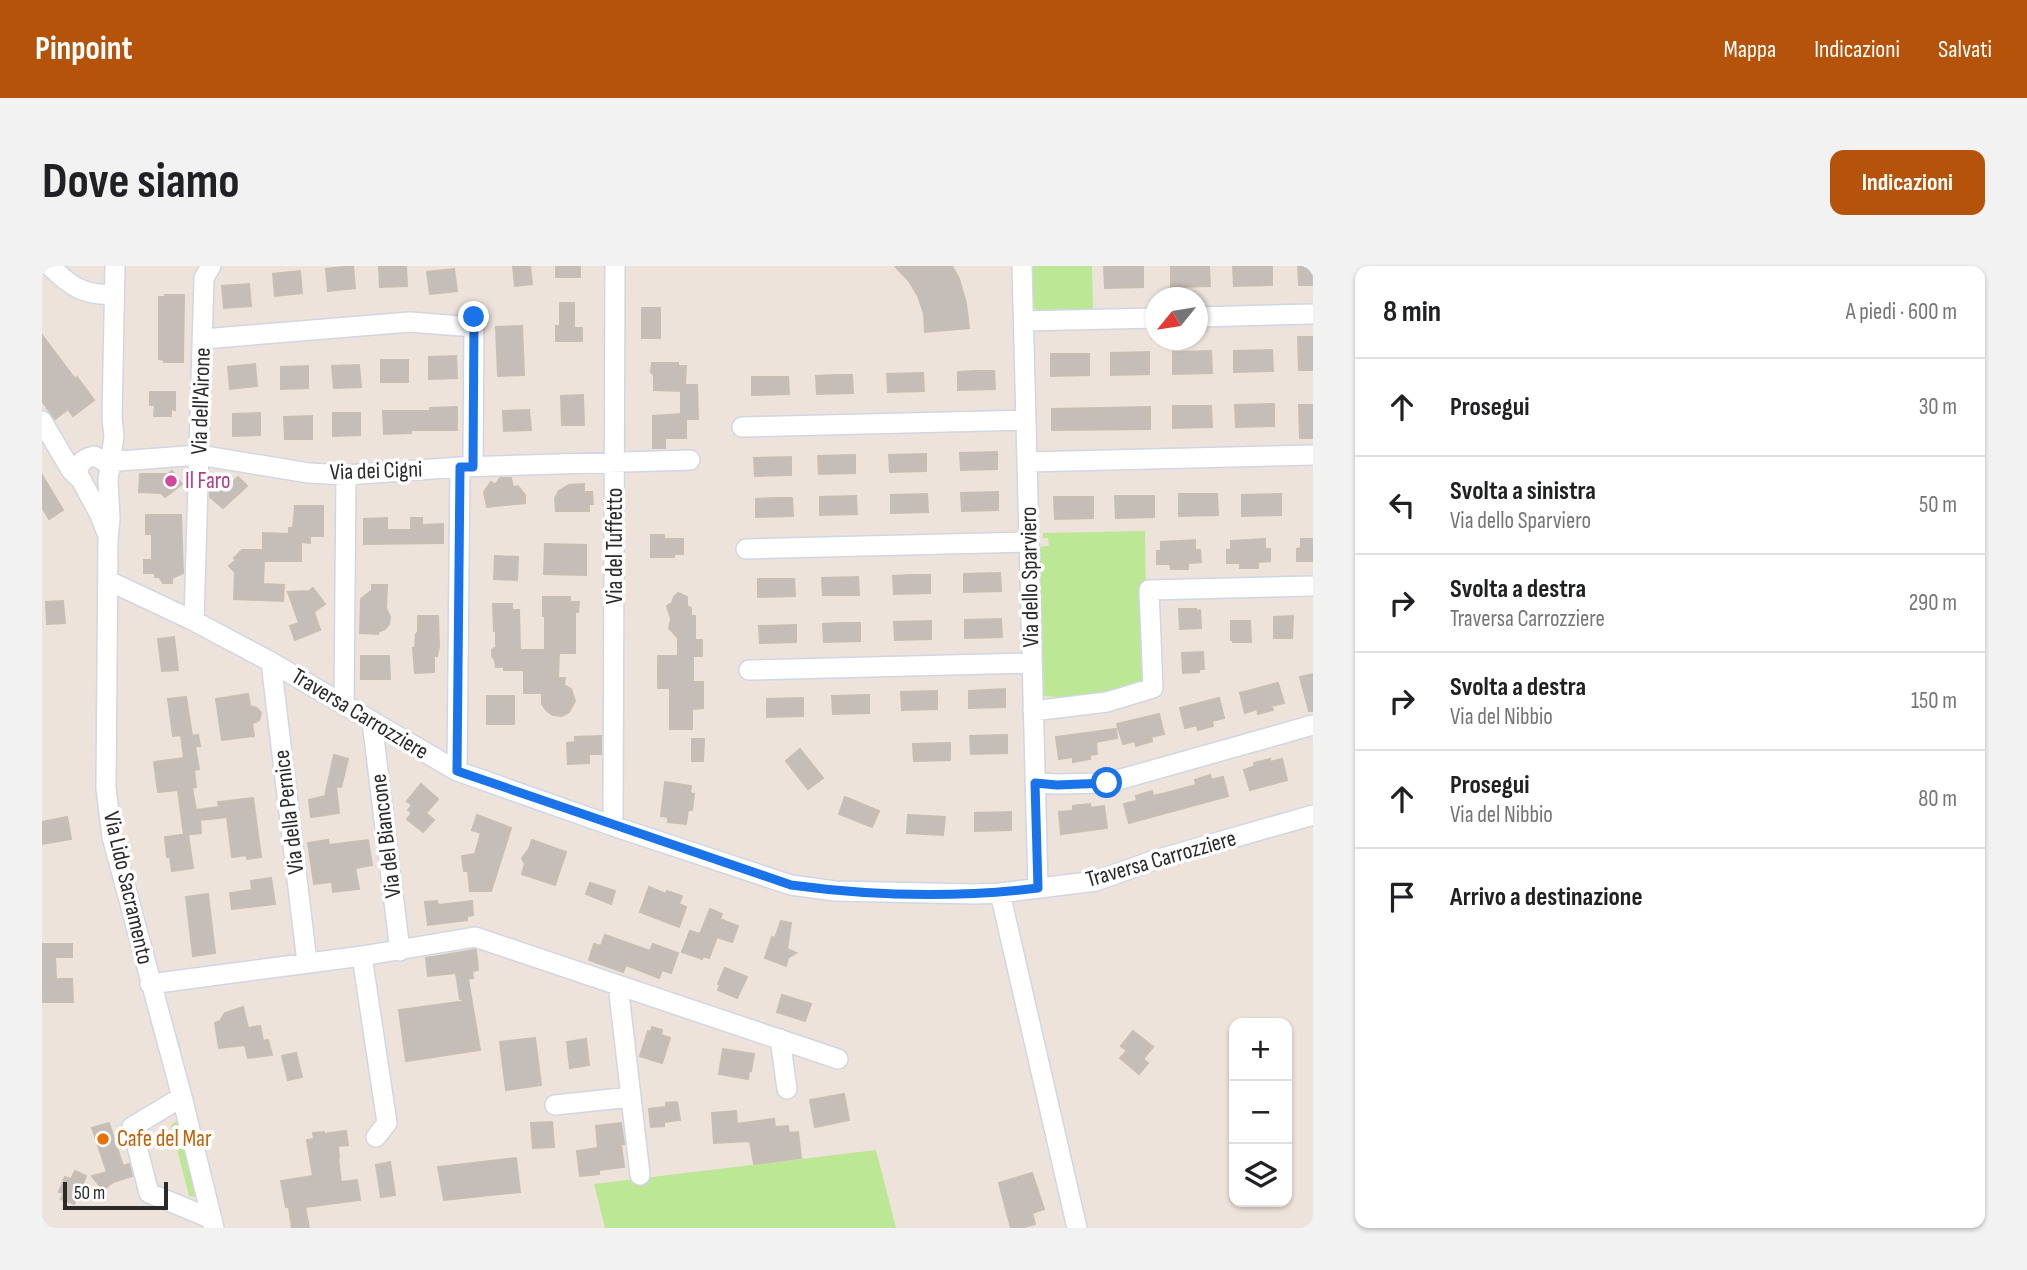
<!DOCTYPE html>
<html lang="it">
<head>
<meta charset="utf-8">
<style>
  body { margin:0; font-family:"Sofia Sans Condensed",sans-serif; background:#f2f2f2; color:#202124 }
  .controls { position:absolute; right:21px; bottom:21px; display:grid; overflow:hidden; border-radius:14px; box-shadow:0 2px 5px #0004 }
  .controls button { width:63px; height:63px; display:grid; place-items:center; padding:0; border:0; border-bottom:2px solid #e0e0e0; background:#fff; color:#202124; font:35px sans-serif }
  .compass { position:absolute; left:1103px; top:21px; width:63px; height:63px; border-radius:50%; background:#fff; box-shadow:0 2px 5px #0004; rotate:240deg }
  .scale { position:absolute; left:21px; bottom:18px; width:105px; box-sizing:border-box; padding-left:7px; border:4px solid #2a2a2a; border-top:0; font-size:19px; line-height:24px; white-space:nowrap; color:#2a2a2a; -webkit-text-stroke:5px #fff; paint-order:stroke }
  .stop { position:absolute; width:21px; height:21px; margin:-16px; border:5px solid #1a73e8; border-radius:50%; background:#fff }
  .stop.end { background:#1a73e8; border-color:#fff; box-shadow:0 2px 7px #0008 }
  .list { margin:0; padding:0; list-style:none }
  h2 { display:flex; justify-content:space-between; align-items:center; height:91px; margin:0; padding:0 28px; font-size:30px }
  h2 small { font-size:23px; font-weight:400; color:#757577 }
  .list li { display:grid; grid-template-columns:46px 1fr auto; gap:21px; align-items:center; box-sizing:border-box; height:98px; padding:0 28px; border-top:2px solid #e0e0e0 }
  .list b { display:block; font-size:26px; white-space:nowrap }
  .list p { margin:0; font-size:23px; white-space:nowrap; color:#757577 }
  .list em { font-size:23px; font-style:normal; color:#757577 }
  .icon { flex:none; width:38px; height:38px; fill:none; stroke:currentColor; stroke-width:2; stroke-linecap:round; stroke-linejoin:round }
  .map { position:relative; flex:none; width:1271px; height:962px; overflow:hidden; border-radius:14px }
  header { display:flex; align-items:center; gap:42px; box-sizing:border-box; height:98px; padding:0 35px; background:#b45309; color:#fff }
  header strong { font-size:33px }
  nav { display:flex; gap:38px; margin-inline-start:auto; font-size:24px }
  .intro { display:flex; align-items:center; justify-content:space-between; box-sizing:border-box; height:168px; padding:0 42px }
  h1 { margin:0; font-size:49px }
  .button { padding:18px 32px; border-radius:14px; background:#b45309; color:#fff; font-size:24px; font-weight:700 }
  main { display:flex; gap:42px; padding:0 42px }
  aside { flex:1; background:#fff; border-radius:14px; box-shadow:0 2px 5px #0004 }
  .map>svg:first-child { display:block }
</style>
</head>
<body>
<header>
<strong>Pinpoint</strong>
<nav><a>Mappa</a><a>Indicazioni</a><a>Salvati</a></nav>
</header>
<div class="intro"><h1>Dove siamo</h1><a class="button">Indicazioni</a></div>
<main>
<div class="map">
<svg width="1271" height="962" viewBox="0 0 1271 962">
  <rect width="100%" height="100%" fill="#ede3db"/>
  <path fill="#bce794" d="M990,0H1050L1051,43L996,44L991,42Z
    M1103,265L1105,411L1102,417C1069,426 1037,434 1002,430L997,281L1007,280L1006,272H1001V267Z
    M135,855L155,931L147,930L129,859Z
    M834,884L854,962H563L552,918Z"/>
  <path fill="#c5bdb8" stroke="#c8beb4" stroke-width="2" d="M311,0L313,22L286,25L284,3Z
    M337,0H364L365,20L338,21Z
    M471,0H488L490,18L473,20Z
    M514,0H538V11H514Z
    M853,0H910L917,13L924,37L927,62L883,66L882,48L876,30L867,15Z
    M1062,0H1101V21L1063,22Z
    M1129,0H1167L1168,20L1129,21Z
    M1191,0H1230V19L1192,20Z
    M1256,0H1271V19H1257Z
    M412,3L415,25L388,28L385,6Z
    M258,5L260,27L233,30L231,8Z
    M207,18L209,40L182,42L180,20Z
    M123,29H142L141,96H122V94L117,93V31H123Z
    M518,37H532V62H540V75H514V60H518Z
    M600,42H618V72H600Z
    M480,60L482,109L456,110L454,61Z
    M0,69L33,113L35,111L52,134L31,150L26,143L13,153L0,135Z
    M1256,71H1271V104H1257Z
    M1230,84L1231,105L1192,106V85Z
    M1169,85L1170,107L1131,108V86Z
    M1107,86V108L1069,109V87Z
    M1009,88H1047V109L1009,110Z
    M414,90L415,112L387,113V91Z
    M339,94H366V116H339Z
    M610,97H636V100H644L643,119H655L656,153H644V172H623V182H611V150L639,148V125L612,124V109L609,106Z
    M213,98L215,120L188,123L186,101Z
    M317,99L319,121L292,122L290,100Z
    M266,100V122L239,123V101Z
    M934,105H952L953,123L916,124V106Z
    M881,107L882,125L846,126L845,108Z
    M793,109H810L811,127L775,128L774,110Z
    M710,111H746L747,128L710,129Z
    M108,126H133V144L129,143V150H112L113,139H108Z
    M541,129L542,159H520L519,130Z
    M1232,138V160L1194,161L1193,139Z
    M1257,139H1271V172H1258Z
    M1131,140H1169L1170,161L1131,162Z
    M415,141V164H369V167L342,168L341,145H388V142Z
    M1108,141V163L1010,164V143Z
    M487,144L489,164L462,165L461,145Z
    M218,147V169L191,170V148Z
    M291,147H318V169L291,170Z
    M270,150V173H243L242,151Z
    M955,186V203L919,204L918,187Z
    M884,188V205L848,206L847,189Z
    M813,189V207L777,208L776,190Z
    M749,191V209L713,210L712,192Z
    M130,205L140,218L123,231L119,227L97,226L98,208H126Z
    M0,209L21,244L7,253L0,241Z
    M196,211L205,220L181,242L168,231V223L175,215L184,222Z
    M458,212H469L471,221L476,220L483,229V237L445,241L442,226L449,216L453,219Z
    M542,218V226H550L551,238H547V245H514L513,232L517,225L527,219Z
    M956,226V244L920,245L919,227Z
    M885,228L886,246L849,247V229Z
    M1137,228H1175L1176,249L1137,250Z
    M1239,228V249L1200,250V229Z
    M814,230L815,248L778,249V231Z
    M1073,230H1112V251L1074,252Z
    M1012,231H1051V252L1013,253Z
    M732,232H750L751,250L714,251V233Z
    M253,240H281V270H268V277L259,276V295H222L221,318L242,319L241,335L192,333L193,306L187,300L194,294L192,292L200,284H221V267L247,268V262H251Z
    M104,249H139L141,307L130,312V317H121L117,311H113V307H102V294H110V268H104Z
    M345,252V264H369V252H380V259L401,258V277L322,278V253Z
    M609,269H622V273H641V288H632V291H609Z
    M1223,273V283H1228V295L1216,296V302H1198V297H1185V284H1189V275Z
    M1259,273H1271V295H1255V283L1259,282Z
    M1153,274V284H1158L1159,296L1146,297V303H1129L1128,298H1115V285H1119V276Z
    M503,278L544,279V309L502,308Z
    M453,290L476,291L475,314L452,313Z
    M958,307L959,325L922,326V308Z
    M869,309H888V327L852,328L851,310Z
    M816,311L817,329H781L780,312Z
    M716,313H752L753,330L716,331Z
    M330,319H345L344,342L348,351L347,358L343,363L336,366V368L318,367L319,333L330,324Z
    M271,322L283,338L272,346L278,364L253,374L248,360L257,357L246,326L267,325Z
    M636,327L645,331V340L649,342V350H653V374H660V390H651V416H661V442L650,443V463H628V422H616V390H636V372L627,362L629,353L625,340L630,337L632,331Z
    M501,331H528V336H537L536,346H533V387H517L516,412H523L522,419L529,423L533,435L527,446L520,450L511,449L505,445L500,438V427H482V404H462V401H454L453,394L450,390V384L454,381V365H452L451,338H470V344H477L478,384H503V350H501Z
    M21,335L23,357L5,358L4,336Z
    M1137,343H1154V345L1158,344L1159,362L1138,363Z
    M376,350H396L397,381L395,390H392V406L373,407L371,382H373L374,368L376,366Z
    M1251,350L1250,372H1232V351Z
    M959,353L960,371L923,372V354Z
    M889,355V373L853,374L852,356Z
    M1189,355H1208L1209,376H1191V374H1189Z
    M800,357H818V375L782,376L781,358Z
    M754,359V376L718,377L717,360Z
    M132,371L136,404L120,405L116,373Z
    M1161,386L1162,403H1157V406L1141,407L1140,387Z
    M319,390H347L348,413H319Z
    M1271,408V445H1267L1258,411Z
    M1236,417L1242,437L1229,440L1231,444L1216,448L1215,443L1203,447L1198,427Z
    M963,423V441L927,442V425Z
    M895,425V443L860,444L859,426Z
    M206,428L208,440L215,442L219,447L217,454L210,458L212,470L180,474L174,433Z
    M827,429V447L791,448L790,430Z
    M445,430H472V458H445Z
    M144,431L150,470L156,469L158,480H153L157,503L152,504L154,521L150,522L154,544L177,541L176,536L211,532L219,591L205,593L204,589L190,591L185,551L158,554L159,567L142,569L136,524L116,526L112,496L142,492L139,469L131,470L126,433Z
    M761,432V450L725,451V433Z
    M1177,432L1182,452L1170,455L1171,460L1156,464L1155,459L1143,462L1138,442Z
    M1117,448L1122,468L1109,471L1110,475L1094,480L1093,475L1081,478L1075,458Z
    M1074,463L1075,472L1054,476L1055,488L1048,489V493L1031,496V491L1017,493L1014,471Z
    M965,469V487L929,488L928,470Z
    M559,470V488H547V497L526,498L525,477L533,476V471Z
    M650,473H662L661,495H650Z
    M908,477V494L872,495L871,478Z
    M758,483L781,512L766,523L744,495Z
    M292,489L306,493L299,521L294,520L297,547L269,551L267,534L283,530Z
    M1228,493V496L1240,493L1245,514L1208,524L1202,504L1213,500L1212,497Z
    M1168,509L1169,514L1181,511L1186,530L1087,557L1082,538L1095,535L1094,530L1110,525L1111,530L1124,527L1154,519L1153,514Z
    M623,516L649,520L648,527L652,528L650,544H646L644,558L626,556V551L619,550Z
    M379,518L396,533L384,547L392,554L381,566L365,553L370,547L366,544L370,539L365,535Z
    M803,531L837,545L830,561L797,548Z
    M1048,538L1049,542L1062,540L1065,562L1019,568L1017,546L1031,545V540Z
    M969,546V564L933,565V547Z
    M435,549L469,562L449,625H428L426,605H422L420,590L433,588L439,567L430,564Z
    M866,549L903,551L901,569L865,567Z
    M25,551L29,573L0,578V556Z
    M146,568L151,602L130,605L128,591H125L123,571Z
    M286,574L287,579L326,574L330,599L313,602L317,623L291,626L290,616L272,618L266,577Z
    M490,574L524,586L513,619L480,608L483,598L480,592L487,583Z
    M229,612L233,638L190,643L188,627L210,624L209,615Z
    M548,617L573,625L569,638L544,628Z
    M607,621L624,628L625,625L640,630L637,638L644,641L637,661L598,646Z
    M166,628L173,687L151,690L144,631Z
    M395,635L396,639L430,635L431,649L425,650V654L386,659L383,636Z
    M668,643L680,648L678,653L696,660L690,676L675,671L667,692L661,690L660,693L640,686L648,665L658,668Z
    M739,655L749,657L745,683L754,687L746,692L744,700L723,692L730,671L733,672Z
    M563,669L608,685L611,678L636,687L629,707L620,704L617,712L584,699L581,706L547,694L552,678L559,680Z
    M0,678H30V691H13L14,713H30L31,736H1Z
    M432,684H434L436,704L430,705L431,712L426,713L438,784L364,795L357,744L424,735L418,733L414,707L386,710L384,692Z
    M683,702L705,711L695,732L676,724L678,719L676,718Z
    M740,729L769,738L763,755L735,746Z
    M201,741L206,762L218,760L221,775L226,774L230,789L206,792L203,779L177,782L173,757L178,755L183,747Z
    M610,761L620,764L619,769L628,772L620,797L598,790L606,765L609,766Z
    M1091,765L1111,781L1101,793L1106,797L1097,808L1078,792L1085,785L1079,780Z
    M493,772L499,819L464,824L458,776Z
    M544,773L547,799L528,802L525,776Z
    M681,783L712,788L709,805L707,804L706,813L677,808Z
    M254,787L260,811L246,814L240,790Z
    M802,828L807,854L773,861L768,834Z
    M635,836L638,854L622,856V860L609,861L607,843L624,841V837Z
    M694,845L695,858L732,853L733,861L746,860L747,867L756,866L759,892L712,898L708,875L672,877L670,847Z
    M510,856L512,881L491,882L489,857Z
    M67,857L81,900L87,898L90,910L71,916L61,924L50,910L65,906L50,862Z
    M579,857L582,878H579L582,901L557,904V908L538,910L535,885L556,882L554,860Z
    M304,865L306,879L296,880L297,892H296L299,916L315,914L318,934L263,941L267,962H250L247,941H244L239,915L271,910L265,874L272,873L271,867L282,866V868Z
    M474,892L478,926L402,934L396,901Z
    M348,896L353,929L339,931L334,899Z
    M33,905L44,910L32,938L19,933L22,927L17,926L23,911L29,913Z
    M990,907L1002,943L990,947L993,958L979,962H969L957,917Z"/>
  <g fill="none" stroke-linecap="round" stroke-linejoin="round">
    <g stroke="#d0d6e4" stroke-width="22">
      <path id="minor" d="M8,0C29,21 43,30 72,28
        M73,0L70,152L72,170L66,214L68,253L66,273L64,522L70,571L140,831L172,962
        M980,0L996,622
        M1156,51L1271,48
        M982,55L1114,52
        M161,73L368,56L432,61
        M0,155L29,204L37,212
        M700,161L984,154
        M64,196L157,189L267,207L304,209L418,201L648,194
        M985,196L1271,189
        M431,200L432,51
        M64,265L58,249L36,208C36,197 42,192 52,190L64,196L68,204
        M704,283L987,276
        M67,315L152,355L229,396L415,505L571,560L749,619L793,625L933,628L958,627L1054,615L1110,595L1271,549
        M152,355L162,12L169,0
        M229,396L265,696
        M707,404L990,397
        M302,438L304,209
        M991,445L1065,436L1111,422L1107,324L1271,320
        M330,455L358,685
        M415,505L418,201
        M993,517L1015,518L1065,517L1271,459
        M571,560L573,0
        M958,627L1035,962
        M320,690L345,857L334,871
        M108,718L320,690L433,671L796,793
        M576,719L598,909
        M738,773L745,823
        M140,831L90,861L107,927L170,953
        M513,839L589,831"/>
    </g>
    <use href="#minor" stroke="#fff" stroke-width="19"/>
  </g>
  <g fill="none" stroke-linecap="round" stroke-linejoin="round">
    <path stroke="#1a73e8" stroke-width="9" d="M432,51L431,201H418L415,505L749,619C830,630 915,632 996,622L993,517L1015,519L1065,517"/>
  </g>
  <circle fill="#d1479c" stroke="#fff" stroke-width="2.5" cx="129" cy="215" r="7"/>
  <circle fill="#e8710a" stroke="#fff" stroke-width="2.5" cx="61" cy="873" r="7"/>
  <g text-anchor="middle" dominant-baseline="central" stroke-width="7" stroke-linejoin="round" paint-order="stroke">
    <g font-size="23" fill="#2a2a2a" stroke="#fff">
      <text transform="translate(159 135) rotate(-88)">Via dell'Airone</text>
      <text transform="translate(334 205) rotate(-2)">Via dei Cigni</text>
      <text transform="translate(573 280) rotate(-90)">Via del Tuffetto</text>
      <text transform="translate(988 311) rotate(-91)">Via dello Sparviero</text>
      <text transform="translate(318 448) rotate(31)">Traversa Carrozziere</text>
      <text transform="translate(247 546) rotate(-97)">Via della Pernice</text>
      <text transform="translate(344 570) rotate(-97)">Via del Biancone</text>
      <text transform="translate(1119 593) rotate(-16)">Traversa Carrozziere</text>
      <text transform="translate(86 622) rotate(77)">Via Lido Sacramento</text>
    </g>
    <g font-size="23" fill="#b23c85" stroke="#fff" text-anchor="start">
      <text x="143" y="215">Il Faro</text>
    </g>
    <g font-size="23" fill="#c56008" stroke="#fff" text-anchor="start">
      <text x="75" y="873">Cafe del Mar</text>
    </g>
  </g>
</svg>
<div class="controls">
<button>+</button>
<button>−</button>
<button><svg class="icon" aria-label="layers" viewBox="0 0 24 24"><path d="M12 4l9 5-9 5-9-5zM3 14l9 5 9-5"/></svg></button>
</div>
<svg class="compass" viewBox="-18 -18 36 36"><path d="M0-13l5 13h-10z" fill="#e53935"/><path d="M0 13l5-13h-10z" fill="#757577"/></svg>
<div class="scale">50 m</div>
<div class="stop" style="left:1065px;top:517px"></div>
<div class="stop end" style="left:432px;top:51px"></div>
</div>
<aside>
<h2>8 min<small>A piedi · 600 m</small></h2>
<ul class="list">
<li><svg class="icon" aria-label="ahead" viewBox="0 0 24 24"><path d="M12 20V5M6 11l6-6 6 6"/></svg><div><b>Prosegui</b></div><em>30 m</em></li>
<li><svg class="icon" aria-label="left" viewBox="0 0 24 24"><path d="M17 20v-9H6M10 6l-5 5 5 5"/></svg><div><b>Svolta a sinistra</b><p>Via dello Sparviero</p></div><em>50 m</em></li>
<li><svg class="icon" aria-label="right" viewBox="0 0 24 24"><path d="M7 20v-9h11M14 6l5 5-5 5"/></svg><div><b>Svolta a destra</b><p>Traversa Carrozziere</p></div><em>290 m</em></li>
<li><svg class="icon" aria-label="right" viewBox="0 0 24 24"><path d="M7 20v-9h11M14 6l5 5-5 5"/></svg><div><b>Svolta a destra</b><p>Via del Nibbio</p></div><em>150 m</em></li>
<li><svg class="icon" aria-label="ahead" viewBox="0 0 24 24"><path d="M12 20V5M6 11l6-6 6 6"/></svg><div><b>Prosegui</b><p>Via del Nibbio</p></div><em>80 m</em></li>
<li><svg class="icon" aria-label="arrive" viewBox="0 0 24 24"><path d="M6 21V4h12l-3 4 3 4H6"/></svg><div><b>Arrivo a destinazione</b></div></li>
</ul>
</aside>
</main>
</body>
</html>
